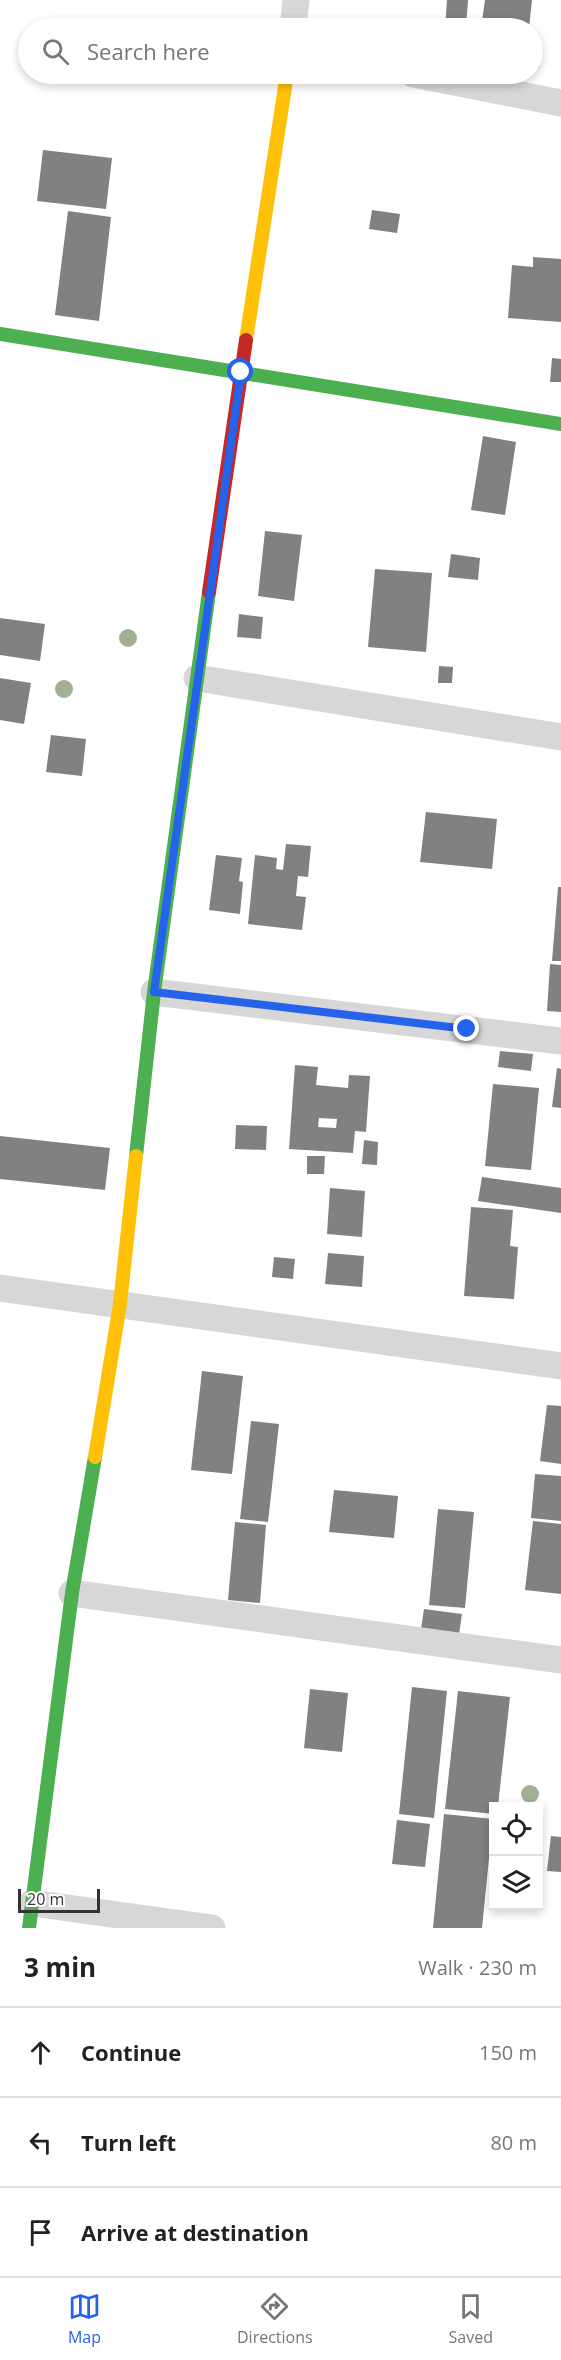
<!DOCTYPE html>
<html lang="en">
<head>
<meta charset="utf-8">
<style>
  body { margin:0; font-family:"Open Sans",sans-serif; background:#f2f2f2; color:#222 }
  .controls { position:absolute; right:18px; bottom:18px; display:grid; overflow:hidden; border-radius:0px; box-shadow:0 3px 9px #0003 }
  .controls button { width:54px; height:54px; display:grid; place-items:center; padding:0; border:0; border-bottom:2px solid #e0e0e0; background:#fff; color:#222; font:30px sans-serif }
  .scale { position:absolute; left:18px; bottom:15px; width:82px; box-sizing:border-box; padding-left:6px; border:3px solid #333; border-top:0; font-size:16px; line-height:21px; white-space:nowrap; color:#333; -webkit-text-stroke:4px #fff; paint-order:stroke }
  .stop { position:absolute; width:18px; height:18px; margin:-14px; border:4px solid #2563eb; border-radius:50%; background:#fff }
  .stop.end { background:#2563eb; border-color:#fff; box-shadow:0 2px 6px #0008 }
  .list { margin:0; padding:0; list-style:none }
  h2 { display:flex; justify-content:space-between; align-items:center; height:78px; margin:0; padding:0 24px; font-size:26px }
  h2 small { font-size:20px; font-weight:400; color:#767676 }
  .list li { display:grid; grid-template-columns:39px 1fr auto; gap:18px; align-items:center; box-sizing:border-box; height:90px; padding:0 24px; border-top:2px solid #e0e0e0 }
  .list b { display:block; font-size:22px; white-space:nowrap }
  .list em { font-size:20px; font-style:normal; color:#767676 }
  .icon { flex:none; width:33px; height:33px; fill:none; stroke:currentColor; stroke-width:2; stroke-linecap:round; stroke-linejoin:round }
  .map { position:relative; flex:none; width:561px; height:1928px; overflow:hidden }
  .search { position:absolute; background:#fff; box-shadow:0 3px 9px #0003; left:18px; right:18px; top:18px; height:66px; display:flex; align-items:center; gap:15px; box-sizing:border-box; padding:0 21px; border-radius:33px; color:#767676; font-size:22px }
  .sheet { height:348px; background:#fff }
  nav { display:flex; justify-content:space-around; align-items:center; box-sizing:border-box; height:84px; border-top:2px solid #e0e0e0; background:#fff; font-size:16px; color:#767676 }
  nav a { display:grid; justify-items:center; gap:3px }
  nav .on { color:#2563eb }
  .map>svg:first-child { display:block }
</style>
</head>
<body>
<div class="map">
<svg width="561" height="1928" viewBox="0 0 561 1928">
  <rect width="100%" height="100%" fill="#fff"/>
  <path fill="#818181" fill-rule="evenodd" d="M447,0H468L466,28H445Z
    M485,0H532L529,28H481Z
    M532,49L540,50L539,68H532Z
    M43,150L112,158L106,209L37,201Z
    M372,210L400,214L397,233L369,229Z
    M68,211L111,217L99,321L55,315Z
    M533,257L561,259V322L508,318L512,265L533,267Z
    M552,358L561,359V382H550Z
    M483,436L516,442L505,515L471,510Z
    M265,531L302,535L294,601L258,596Z
    M451,554L480,558L478,580L448,577Z
    M375,569L432,573L426,652L368,647Z
    M239,614L263,617L261,639L237,637Z
    M0,618L45,624L40,661L0,655Z
    M439,666L453,667L452,683H438Z
    M0,678L31,683L24,724L0,720Z
    M51,735L86,739L82,776L46,772Z
    M426,812L497,819L492,869L420,862Z
    M286,844L311,846L308,877L298,876L296,896L306,897L302,930L248,924L255,855L277,858L276,869L283,870Z
    M216,855L242,858L239,881L243,882L240,914L209,910Z
    M558,887H561V961H552Z
    M550,964L561,965V1012L547,1011Z
    M500,1051L533,1054L531,1071L498,1067Z
    M295,1065L318,1067L316,1085L348,1088L349,1075L370,1076L366,1132L355,1131L353,1153L289,1149ZM319,1118L337,1119L336,1128L318,1127Z
    M557,1068L561,1069V1108L552,1107Z
    M493,1084L539,1088L531,1170L485,1166Z
    M236,1125L267,1126L266,1150L235,1149Z
    M0,1136L110,1148L105,1190L0,1179Z
    M364,1140L378,1142L377,1165L362,1164Z
    M307,1156H325L324,1174H307Z
    M482,1177L561,1188V1213L478,1201Z
    M330,1188L365,1191L362,1237L327,1234Z
    M471,1207L513,1210L510,1246L518,1247L514,1299L464,1296Z
    M328,1253L364,1256L362,1287L325,1284Z
    M274,1257L295,1259L293,1279L272,1277Z
    M202,1371L243,1376L232,1474L191,1470Z
    M547,1405L561,1406V1464L540,1461Z
    M251,1421L279,1424L268,1522L240,1519Z
    M535,1474L561,1476V1521L531,1518Z
    M334,1490L398,1496L394,1538L329,1532Z
    M438,1509L474,1512L465,1608L429,1605Z
    M533,1521L561,1524V1594L525,1590Z
    M235,1522L266,1525L260,1603L228,1600Z
    M424,1609L462,1614L459,1634L421,1629Z
    M412,1687L447,1691L434,1818L399,1814Z
    M310,1689L348,1693L342,1752L304,1748Z
    M458,1691L510,1697L498,1806H494V1814L445,1809Z
    M444,1814L493,1819L482,1928H433Z
    M397,1820L430,1824L425,1867L392,1864Z
    M551,1836L561,1837V1872L547,1871Z"/>
  <g fill="none" stroke-linecap="round" stroke-linejoin="round">
    <path stroke="#d7d7d7" stroke-width="27" d="M293,28L296,0
      M413,74L561,103
      M197,678L561,737
      M154,992L561,1041
      M0,1288L561,1366
      M72,1593L561,1660
      M32,1903L212,1928"/>
    <path stroke="#4caf50" stroke-width="14" d="M0,334L561,424
      M136,1156L154,992L209,592
      M29,1928L72,1593L95,1457"/>
    <path stroke="#ffc107" stroke-width="14" d="M246,340L287,74
      M95,1457L120,1304L136,1156"/>
    <path stroke="#c62828" stroke-width="14" d="M209,592L246,340"/>
  </g>
  <g fill="#a2b095">
    <circle cx="128" cy="638" r="9"/>
    <circle cx="64" cy="689" r="9"/>
    <circle cx="530" cy="1794" r="9"/>
  </g>
  <g fill="none" stroke-linecap="round" stroke-linejoin="round">
    <path stroke="#2563eb" stroke-width="8" d="M241,372L154,992L467,1029"/>
  </g>
</svg>
<div class="controls">
<button><svg class="icon" aria-label="locate" viewBox="0 0 24 24"><circle cx="12" cy="12" r="6"/><path d="M12 2v4M12 18v4M2 12h4M18 12h4"/></svg></button>
<button><svg class="icon" aria-label="layers" viewBox="0 0 24 24"><path d="M12 4l9 5-9 5-9-5zM3 14l9 5 9-5"/></svg></button>
</div>
<div class="scale">20 m</div>
<div class="stop" style="left:241px;top:372px"></div>
<div class="stop end" style="left:467px;top:1029px"></div>
<div class="search"><svg class="icon" aria-label="search" viewBox="0 0 24 24"><circle cx="10" cy="10" r="6"/><path d="M15 15l6 6"/></svg>Search here</div>
</div>
<section class="sheet">
<h2>3 min<small>Walk · 230 m</small></h2>
<ul class="list">
<li><svg class="icon" aria-label="ahead" viewBox="0 0 24 24"><path d="M12 20V5M6 11l6-6 6 6"/></svg><div><b>Continue</b></div><em>150 m</em></li>
<li><svg class="icon" aria-label="left" viewBox="0 0 24 24"><path d="M17 20v-9H6M10 6l-5 5 5 5"/></svg><div><b>Turn left</b></div><em>80 m</em></li>
<li><svg class="icon" aria-label="arrive" viewBox="0 0 24 24"><path d="M6 21V4h12l-3 4 3 4H6"/></svg><div><b>Arrive at destination</b></div></li>
</ul>
</section>
<nav>
<a class="on"><svg class="icon" aria-label="map" viewBox="0 0 24 24"><path d="M3 6l6-2 6 2 6-2v14l-6 2-6-2-6 2zM9 4v14M15 6v14"/></svg>Map</a>
<a><svg class="icon" aria-label="directions" viewBox="0 0 24 24"><path d="M12 3l9 9-9 9-9-9zM9 14v-3h6M13 9l2 2-2 2"/></svg>Directions</a>
<a><svg class="icon" aria-label="saved" viewBox="0 0 24 24"><path d="M7 4h10v16l-5-4-5 4z"/></svg>Saved</a>
</nav>
</body>
</html>
